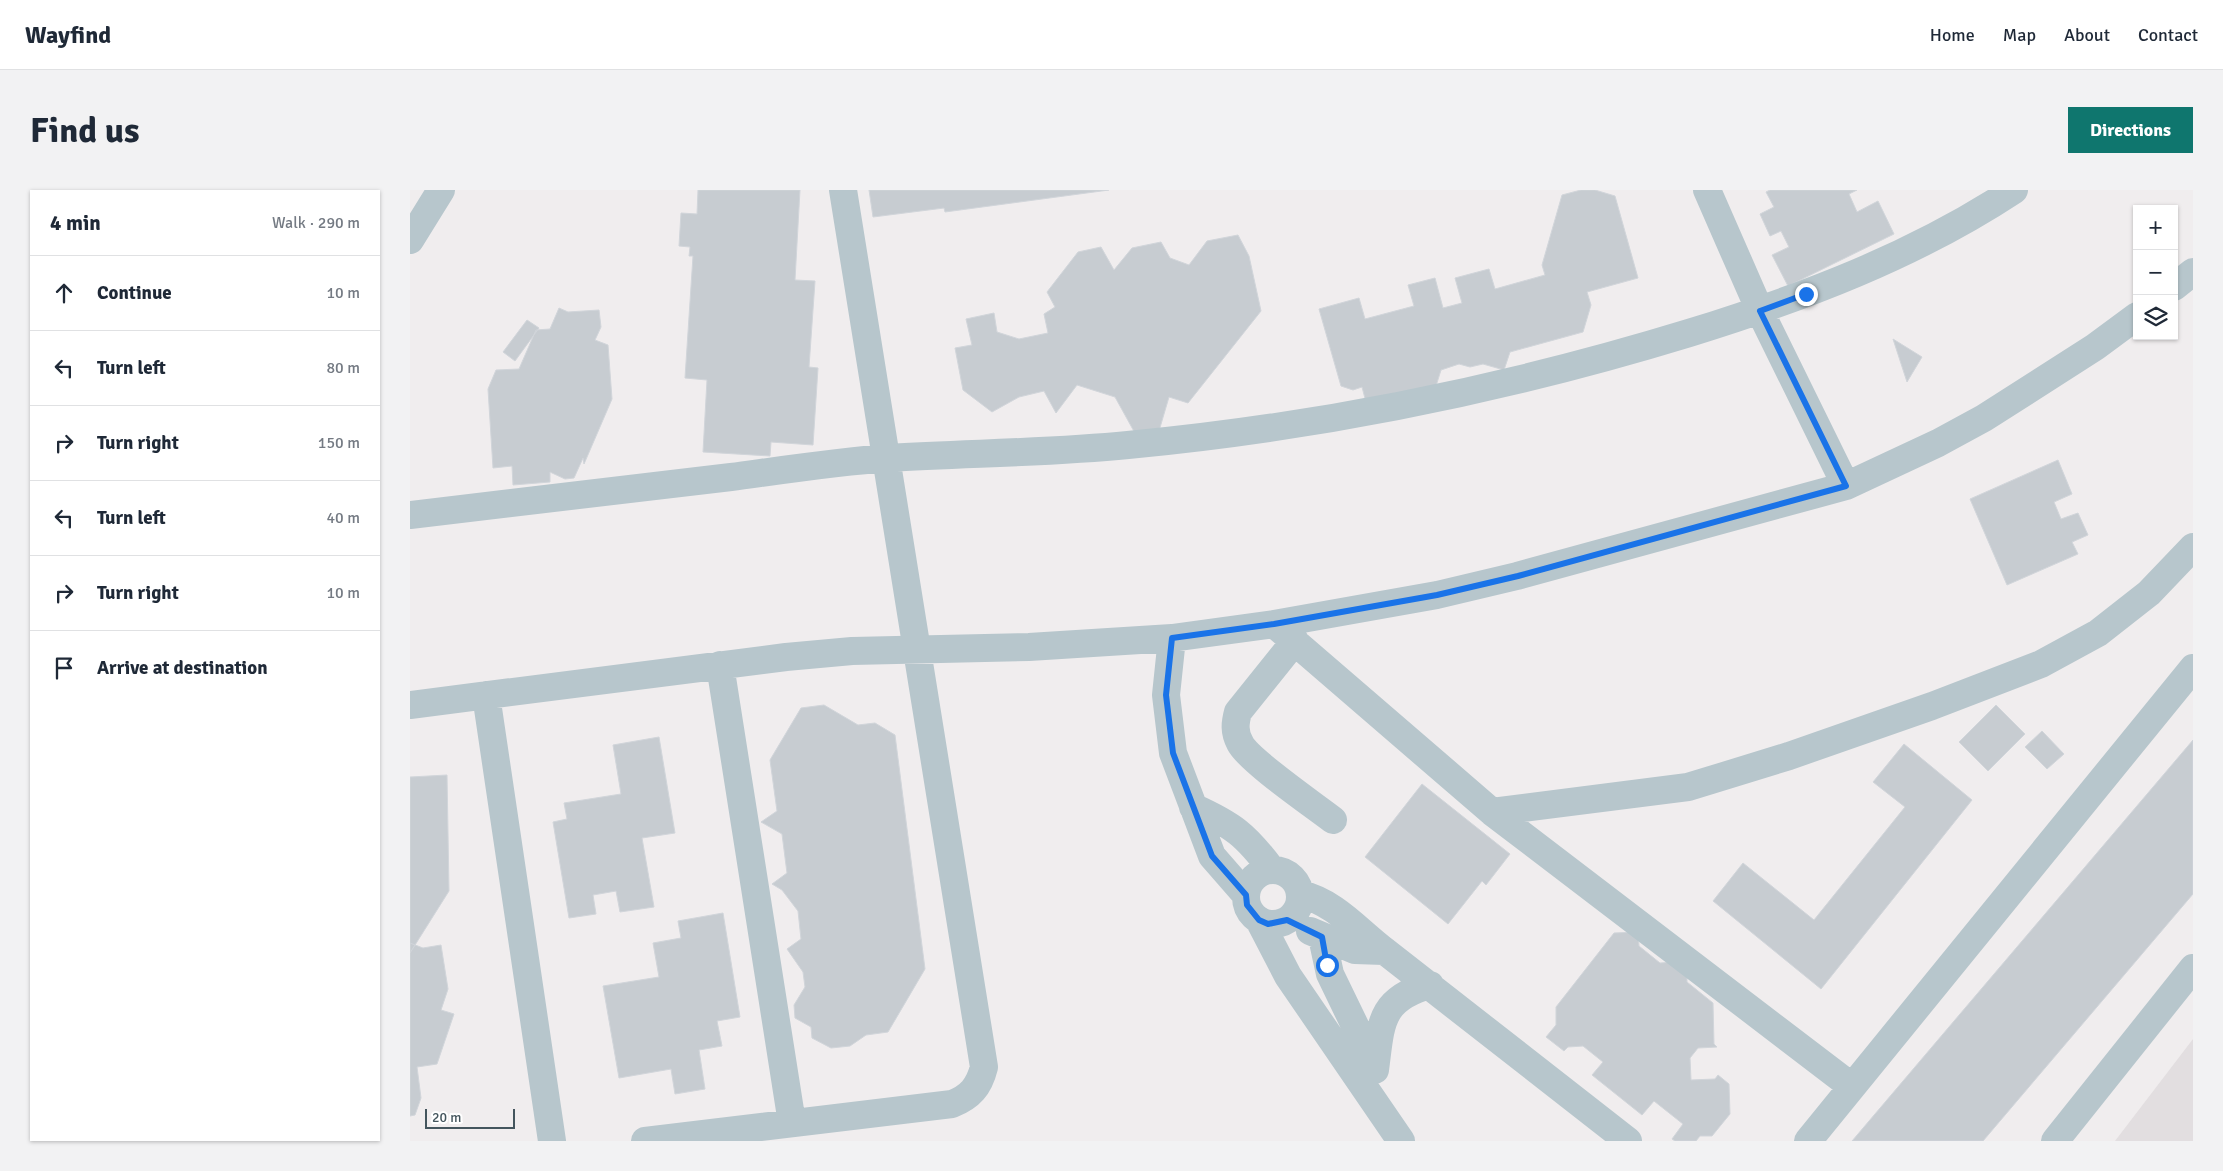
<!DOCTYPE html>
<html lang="en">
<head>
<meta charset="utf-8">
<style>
  body { margin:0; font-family:Signika,sans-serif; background:#f2f2f3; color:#1f2937 }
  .controls { position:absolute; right:15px; top:15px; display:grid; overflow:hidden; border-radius:0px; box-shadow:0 1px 4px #0004 }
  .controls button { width:45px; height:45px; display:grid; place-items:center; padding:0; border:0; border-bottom:1px solid #e0e1e3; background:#fff; color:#1f2937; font:25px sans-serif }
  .scale { position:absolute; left:15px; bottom:12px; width:90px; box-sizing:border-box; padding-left:5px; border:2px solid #44555d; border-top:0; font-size:14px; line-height:18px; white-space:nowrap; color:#44555d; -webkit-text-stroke:4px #fff; paint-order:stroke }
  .stop { position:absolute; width:15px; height:15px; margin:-11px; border:4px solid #1a73e8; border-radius:50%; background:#fff }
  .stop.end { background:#1a73e8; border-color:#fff; box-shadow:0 1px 5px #0008 }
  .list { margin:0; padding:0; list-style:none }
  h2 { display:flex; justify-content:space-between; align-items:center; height:65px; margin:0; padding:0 20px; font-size:21px }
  h2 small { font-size:16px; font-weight:400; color:#747a83 }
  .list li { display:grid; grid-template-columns:32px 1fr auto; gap:15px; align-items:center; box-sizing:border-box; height:75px; padding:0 20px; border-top:1px solid #e0e1e3 }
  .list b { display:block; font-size:19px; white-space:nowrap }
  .list em { font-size:16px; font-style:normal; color:#747a83 }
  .icon { flex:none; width:28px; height:28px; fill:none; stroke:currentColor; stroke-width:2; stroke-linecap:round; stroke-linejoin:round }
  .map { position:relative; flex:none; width:1783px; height:951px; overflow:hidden; border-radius:0px }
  header { display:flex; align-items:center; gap:30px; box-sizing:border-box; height:70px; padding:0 25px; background:#fff; border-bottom:1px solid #e0e1e3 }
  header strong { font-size:24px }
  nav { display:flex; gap:28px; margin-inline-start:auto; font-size:18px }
  .intro { display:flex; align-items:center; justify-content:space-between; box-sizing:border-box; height:120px; padding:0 30px }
  h1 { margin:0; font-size:35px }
  .button { padding:12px 22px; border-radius:0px; background:#0f766e; color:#fff; font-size:18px; font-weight:700 }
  main { display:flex; gap:30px; padding:0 30px }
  aside { flex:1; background:#fff; border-radius:0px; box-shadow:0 1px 4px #0004 }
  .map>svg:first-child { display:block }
</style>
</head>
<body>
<header>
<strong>Wayfind</strong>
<nav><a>Home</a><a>Map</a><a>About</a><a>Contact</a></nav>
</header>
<div class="intro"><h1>Find us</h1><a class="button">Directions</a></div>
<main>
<aside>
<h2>4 min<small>Walk · 290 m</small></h2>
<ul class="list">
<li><svg class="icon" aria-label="ahead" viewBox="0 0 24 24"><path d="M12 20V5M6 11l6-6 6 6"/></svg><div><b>Continue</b></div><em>10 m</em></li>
<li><svg class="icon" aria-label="left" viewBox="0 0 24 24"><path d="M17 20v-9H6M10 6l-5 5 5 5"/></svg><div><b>Turn left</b></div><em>80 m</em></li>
<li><svg class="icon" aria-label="right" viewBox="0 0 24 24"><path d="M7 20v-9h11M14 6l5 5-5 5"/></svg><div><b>Turn right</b></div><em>150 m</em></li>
<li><svg class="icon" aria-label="left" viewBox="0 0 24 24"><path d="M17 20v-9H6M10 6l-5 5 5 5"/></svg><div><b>Turn left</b></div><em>40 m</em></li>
<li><svg class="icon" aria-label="right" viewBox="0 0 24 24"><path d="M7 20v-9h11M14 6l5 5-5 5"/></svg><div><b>Turn right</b></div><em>10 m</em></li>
<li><svg class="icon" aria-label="arrive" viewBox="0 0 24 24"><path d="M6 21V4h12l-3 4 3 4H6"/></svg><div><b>Arrive at destination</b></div></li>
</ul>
</aside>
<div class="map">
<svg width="1783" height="951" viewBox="0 0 1783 951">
  <rect width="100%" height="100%" fill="#f0edee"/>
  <path fill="#e2dee0" d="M1783,849V951H1705Z"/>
  <path fill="#c7ccd1" stroke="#d1d5da" d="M288,0H390L385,90L405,91L399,177L408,178L403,255L361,252L360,266L293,262L297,190L275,188L283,66H279L280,57L269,56L271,23L287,24Z
    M459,0H699L535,22L534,18L463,27Z
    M1171,0H1185L1205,6L1228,88L1177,102L1181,115L1173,142L1100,162L1094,180L1073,174L1060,177L1049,174L1031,180L1026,196L957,216L952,197L943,200L931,196L909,119L949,108L955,129L1004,116L998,95L1025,88L1033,118L1052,113L1045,88L1079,79L1085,99L1135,85L1132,75L1152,5Z
    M1360,0H1447L1439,4L1447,22L1468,11L1484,44L1378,96L1362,65L1379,57L1371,41L1360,46L1350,24L1364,17L1356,2Z
    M828,45L839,66L851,121L778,213L759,207L749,241L726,245L705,207L667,195L646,223L634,201L609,207L582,222L553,200L545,158L562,155L556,129L584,123L587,142L609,149L638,143L634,124L645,117L637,102L668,62L691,57L704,80L722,58L751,52L760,68L779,75L797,51Z
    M149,118L158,122L189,120L191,137L185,150L198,155L202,209L174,274L173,268L164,288L155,289L140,282V292L103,295L102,276L83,278L78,199L86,180L109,179L126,140L140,139Z
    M117,130L129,138L105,171L93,162Z
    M1483,149L1512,167L1497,192Z
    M1648,270L1662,304L1644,312L1651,329L1668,323L1678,345L1662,352L1668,364L1597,395L1560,309Z
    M414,515L448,535L465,533L485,545L515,779L478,842L456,845L440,856L421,858L402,848L401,837L385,828L384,815L395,797L393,782L377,759L391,749L388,721L372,700L362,694L377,683L372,644L351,632L367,621L360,570L391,518Z
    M1586,515L1615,544L1578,581L1549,552Z
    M1632,541L1654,564L1637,579L1615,557Z
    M249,547L265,643L232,648L244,717L210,722L206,701L183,705L186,724L159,728L143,632L157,629L154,613L211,604L203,555Z
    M1783,550V704L1573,951H1442Z
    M1494,554L1562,610L1411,799L1303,711L1333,673L1404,730L1495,617L1463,592Z
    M37,585L39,701L0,763V587Z
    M1012,594L1100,664L1076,695L1072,691L1038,734L955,667Z
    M313,723L330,827L307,831L312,856L289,860L295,899L265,904L261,879L209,888L193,796L249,787L243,753L271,748L268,731Z
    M1228,742L1229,756L1250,773L1264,772L1277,783V792L1303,813L1304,854L1307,857L1288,858L1280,868L1281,890L1305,889L1308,885L1319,894L1320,924L1302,946H1290L1286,951H1265L1262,949L1273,934L1244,911L1232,925L1182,885L1193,872L1173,856L1158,857L1154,861L1136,847L1146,835V817L1204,743Z
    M0,753L13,758L31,755L38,799L31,820L44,824L27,874L7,877L11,908L5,925L0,926Z"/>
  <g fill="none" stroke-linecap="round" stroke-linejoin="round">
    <path stroke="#b7c6cc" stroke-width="28" d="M1297,0L1350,121L1436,296
      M0,50L31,0
      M1764,97L1783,82
      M0,325C107,312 214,299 321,287C373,280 426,272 478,268C558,263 638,263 718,255C908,237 1096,199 1279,143C1392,108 1504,66 1604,0
      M864,434L1082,622L1441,896
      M762,448L756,505L763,563L802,666L836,705
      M885,451L828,522C825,533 824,542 830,553C838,570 905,616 923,630
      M310,475L382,933
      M76,505L142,951
      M0,515L376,467L442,461L619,457L762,448L864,434L1027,405L1107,386L1436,296L1528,253L1574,228L1685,157L1727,126
      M783,617C823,635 836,645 862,680
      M1082,622L1278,597L1379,566L1522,516L1631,474L1688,443L1739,403L1783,357
      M836 707a27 27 0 1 1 54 0a27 27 0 1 1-54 0Z
      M890,704C925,712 948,741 976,762C1057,825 1138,888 1218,951
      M849,730L878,786L991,951
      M900,741L945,760L974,761
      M912,747L920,784L965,877
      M965,880C971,834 969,809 1020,795
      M235,951L542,914C560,907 569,897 574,877L433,0
      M1398,951L1783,478
      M1645,951L1783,778"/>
  </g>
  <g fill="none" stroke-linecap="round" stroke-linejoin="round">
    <path stroke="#1a73e8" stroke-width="6" d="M917,775L912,747L877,730L858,734L849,730L837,715L836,705L802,666L763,563L756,505L762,448L864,434L1027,405L1108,386L1436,296L1350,121L1396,104"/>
  </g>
</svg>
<div class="controls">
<button>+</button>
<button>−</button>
<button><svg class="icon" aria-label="layers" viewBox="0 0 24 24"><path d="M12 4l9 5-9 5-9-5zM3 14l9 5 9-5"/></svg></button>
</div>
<div class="scale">20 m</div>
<div class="stop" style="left:917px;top:775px"></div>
<div class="stop end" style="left:1396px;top:104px"></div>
</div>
</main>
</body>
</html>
